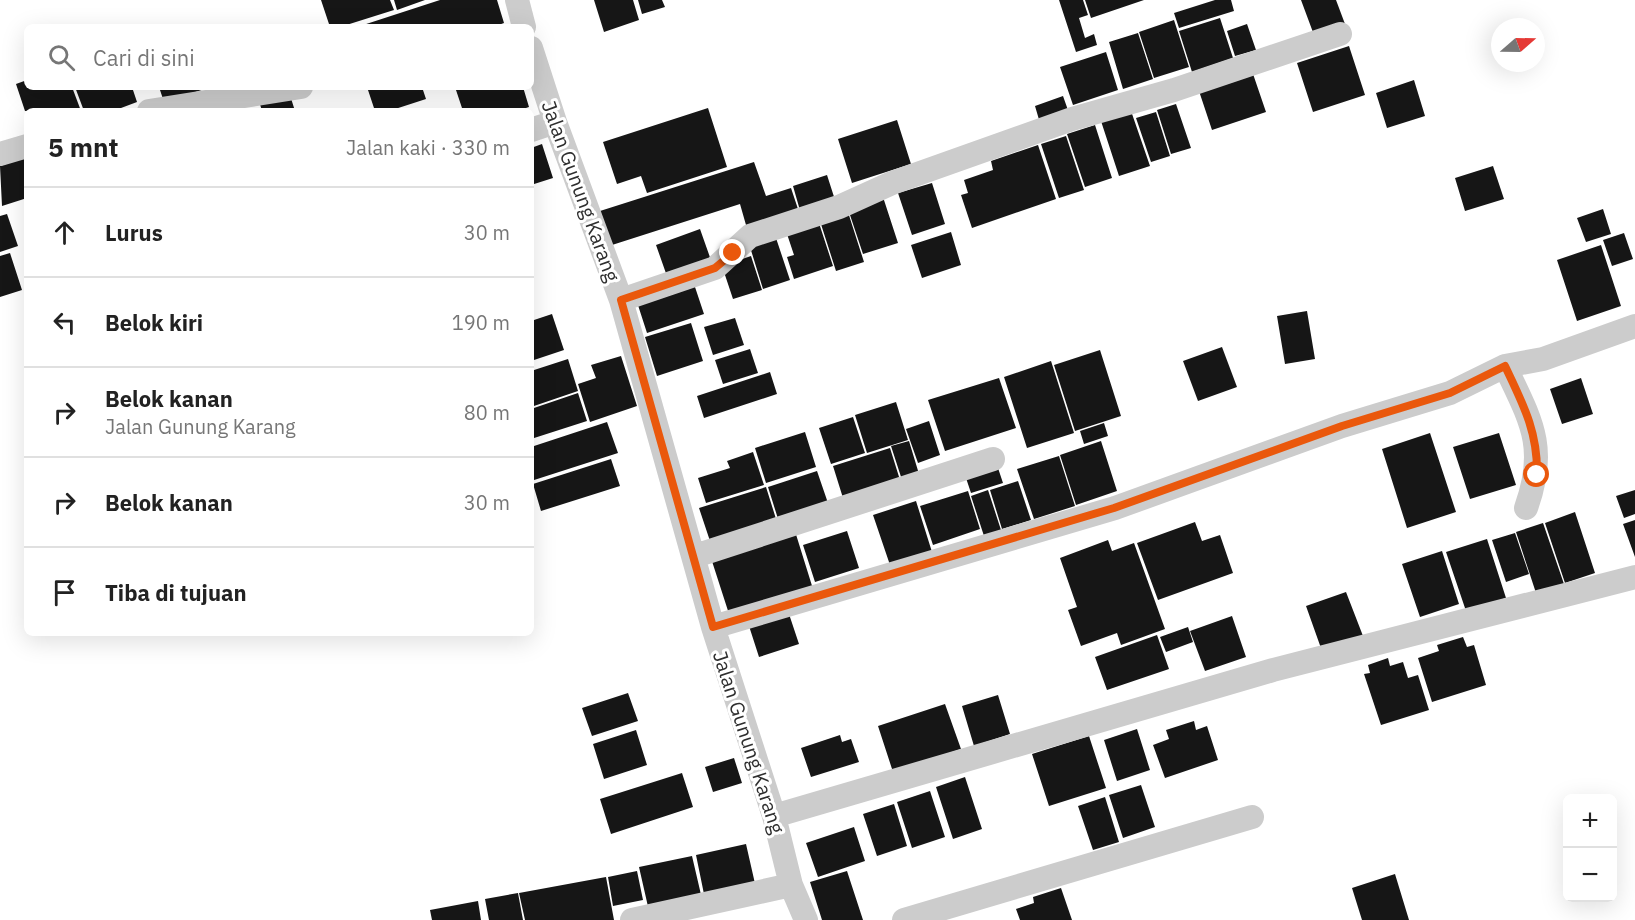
<!DOCTYPE html>
<html lang="id">
<head>
<meta charset="utf-8">
<style>
  body { margin:0; font-family:"IBM Plex Sans",sans-serif; background:#f6f6f6; color:#222 }
  .controls { position:absolute; right:18px; bottom:18px; display:grid; overflow:hidden; border-radius:9px; box-shadow:0 6px 24px #0002 }
  .controls button { width:54px; height:54px; display:grid; place-items:center; padding:0; border:0; border-bottom:2px solid #e0e0e0; background:#fff; color:#222; font:30px sans-serif }
  .compass { position:absolute; left:1491px; top:18px; width:54px; height:54px; border-radius:50%; background:#fff; box-shadow:0 6px 24px #0002; rotate:70deg }
  .stop { position:absolute; width:18px; height:18px; margin:-14px; border:4px solid #ea580c; border-radius:50%; background:#fff }
  .stop.end { background:#ea580c; border-color:#fff; box-shadow:0 2px 6px #0008 }
  .list { margin:0; padding:0; list-style:none }
  h2 { display:flex; justify-content:space-between; align-items:center; height:78px; margin:0; padding:0 24px; font-size:26px }
  h2 small { font-size:20px; font-weight:400; color:#767676 }
  .list li { display:grid; grid-template-columns:39px 1fr auto; gap:18px; align-items:center; box-sizing:border-box; height:90px; padding:0 24px; border-top:2px solid #e0e0e0 }
  .list b { display:block; font-size:22px; white-space:nowrap }
  .list p { margin:0; font-size:20px; white-space:nowrap; color:#767676 }
  .list em { font-size:20px; font-style:normal; color:#767676 }
  .icon { flex:none; width:33px; height:33px; fill:none; stroke:currentColor; stroke-width:2; stroke-linecap:round; stroke-linejoin:round }
  .map { position:relative; flex:none; width:1635px; height:920px; overflow:hidden }
  .search { position:absolute; background:#fff; box-shadow:0 6px 24px #0002; left:24px; top:24px; width:510px; height:66px; display:flex; align-items:center; gap:15px; box-sizing:border-box; padding:0 21px; border-radius:9px; color:#767676; font-size:22px }
  .panel { position:absolute; background:#fff; box-shadow:0 6px 24px #0002; left:24px; top:108px; width:510px; height:528px; border-radius:9px }
  .map>svg:first-child { display:block }
</style>
</head>
<body>
<div class="map">
<svg width="1635" height="920" viewBox="0 0 1635 920">
  <rect width="100%" height="100%" fill="#fff"/>
  <path fill="#161616" d="M321,0H390L394,10L340,27H330Z
    M394,0H425L397,10Z
    M440,0H497L504,23L493,27H357Z
    M594,0H633L639,20L604,32Z
    M638,0H662L665,7L642,14Z
    M1059,0H1083L1088,15L1079,18L1085,38L1094,34L1097,45L1076,52Z
    M1085,0H1144L1091,18Z
    M1215,0H1231L1234,11L1179,28L1174,13Z
    M1301,0H1336L1345,24L1314,35Z
    M1220,18L1233,58L1192,72L1179,31Z
    M1174,20L1189,67L1154,78L1139,32Z
    M1247,24L1256,50L1235,56L1227,31Z
    M1138,33L1153,79L1123,89L1109,42Z
    M1349,46L1365,95L1313,112L1297,63Z
    M1106,52L1118,90L1073,105L1060,67Z
    M1252,71L1266,112L1212,130L1198,88Z
    M27,80V87H72L81,111H25L16,84Z
    M1414,80L1425,116L1387,128L1376,93Z
    M75,87H132L137,102L113,111H84Z
    M159,87H211L164,102Z
    M367,87H422L426,99L389,111H375Z
    M455,87H523L529,107L517,111H463Z
    M289,92L295,111H262L259,101Z
    M1063,96L1069,113L1040,123L1035,106Z
    M1176,104L1191,148L1171,154L1157,110Z
    M708,108L727,167L647,193L641,176L617,184L603,142Z
    M1130,108L1150,166L1119,176L1100,118Z
    M1156,112L1170,156L1151,162L1136,118Z
    M897,120L911,164L852,183L838,139Z
    M1095,125L1112,178L1085,187L1067,134Z
    M1066,136L1084,190L1059,198L1041,144Z
    M542,144L553,178L531,185V148Z
    M1038,145L1056,199L972,228L961,195L968,193L964,180L993,170L991,161Z
    M27,154V198L2,206L0,166L18,160Z
    M754,162L766,196L791,188L800,215L748,232L740,204L612,245L600,211Z
    M1493,166L1504,199L1465,211L1455,178Z
    M827,175L836,203L801,214L793,186Z
    M932,183L945,224L912,235L898,193Z
    M883,197L898,243L863,254L848,209Z
    M847,209L864,262L836,271L819,218Z
    M1603,209L1611,234L1586,242L1577,218Z
    M7,214L18,246L0,252V216Z
    M818,220L833,266L794,279L787,257L794,255L786,231Z
    M700,229L712,263L668,279L656,245Z
    M951,232L961,265L922,278L911,245Z
    M1624,233L1633,259L1612,266L1603,240Z
    M776,238L790,280L763,289L750,247Z
    M1601,245L1621,306L1577,321L1557,260Z
    M10,253L22,290L0,297V256Z
    M751,256L762,290L733,299L722,266Z
    M693,281L704,314L647,333L636,299Z
    M1307,311L1315,359L1285,364L1277,316Z
    M552,314L564,350L531,361V321Z
    M735,318L744,345L713,355L704,327Z
    M691,323L703,361L657,376L645,337Z
    M1222,347L1237,387L1198,401L1183,361Z
    M750,349L758,373L723,384L715,360Z
    M1100,350L1121,416L1075,431L1054,365Z
    M621,356L637,406L590,422L578,384L596,378L591,365Z
    M568,359L578,391L531,407V371Z
    M1051,361L1074,433L1027,448L1004,377Z
    M770,372L777,394L704,418L697,396Z
    M999,378L1016,428L945,451L928,400Z
    M1581,378L1593,414L1562,424L1550,389Z
    M578,393L587,421L531,439V409Z
    M896,402L908,440L867,453L855,415Z
    M853,417L865,453L831,464L819,428Z
    M929,421L940,455L918,463L906,429Z
    M607,422L618,453L531,481V447Z
    M1104,423L1108,436L1084,444L1080,431Z
    M805,432L816,467L766,483L755,448Z
    M1430,433L1456,512L1407,528L1382,449Z
    M1499,433L1516,485L1470,499L1453,447Z
    M909,441L919,474L902,480L891,446Z
    M1101,441L1117,491L1076,505L1060,455Z
    M890,448L900,480L843,498L833,466Z
    M753,452L764,485L706,503L698,478L730,468L727,461Z
    M1059,456L1075,506L1034,519L1017,469Z
    M611,459L620,486L541,511L533,484Z
    M998,468L1003,483L971,493L966,478Z
    M817,471L829,506L779,522L768,487Z
    M1018,481L1031,520L1002,529L990,490Z
    M766,487L777,522L711,544L699,508Z
    M988,490L1001,530L984,536L971,496Z
    M1635,490V514L1624,518L1616,496Z
    M968,491L980,529L933,545L920,506Z
    M916,501L932,552L890,565L873,515Z
    M1575,512L1595,573L1565,583L1545,523Z
    M1635,520V557L1623,524Z
    M1195,522L1202,541L1220,535L1233,573L1158,600L1137,543Z
    M1543,523L1564,584L1536,593L1516,532Z
    M794,528L813,589L730,617L710,555Z
    M847,531L859,568L815,582L803,545Z
    M1515,533L1529,574L1506,582L1492,540Z
    M1487,539L1506,598L1466,611L1446,552Z
    M1108,540L1112,551L1134,543L1165,629L1121,645L1117,633L1081,646L1068,610L1077,607L1060,558Z
    M1442,551L1459,604L1420,617L1402,564Z
    M1346,592L1363,636L1322,651L1306,606Z
    M789,614L799,644L759,657L749,626Z
    M1232,616L1246,657L1205,671L1190,631Z
    M1188,627L1193,642L1166,652L1160,637Z
    M1157,635L1169,669L1107,690L1095,657Z
    M1463,637L1467,647L1474,645L1486,685L1432,702L1418,658L1439,651L1437,645Z
    M1388,658L1390,666L1403,662L1408,678L1418,675L1429,710L1381,725L1364,674L1370,673L1368,665Z
    M628,693L638,721L592,736L582,708Z
    M998,695L1010,734L974,746L962,706Z
    M945,704L961,749L893,772L878,726Z
    M1194,721L1196,730L1207,726L1218,760L1165,778L1153,745L1169,739L1166,730Z
    M1137,729L1150,770L1117,781L1104,740Z
    M636,730L647,765L604,779L593,744Z
    M840,735L842,742L851,739L859,762L811,777L801,748Z
    M1089,736L1106,788L1049,806L1032,754Z
    M734,758L742,783L713,792L705,767Z
    M682,773L693,807L611,834L600,799Z
    M965,777L982,829L953,839L936,787Z
    M1141,785L1155,827L1123,838L1109,795Z
    M930,791L945,837L912,848L897,802Z
    M1105,797L1119,842L1093,850L1078,806Z
    M894,804L907,846L877,856L863,814Z
    M854,827L865,861L818,877L806,843Z
    M746,844L756,888L705,899L696,855Z
    M692,856L702,899L649,911L639,867Z
    M637,871L643,900L613,906L608,877Z
    M847,871L863,920H822L810,882Z
    M1395,874L1409,920H1362L1352,888Z
    M606,877L614,920H525L519,893Z
    M1061,888L1072,920H1020L1016,909L1034,903L1033,897Z
    M518,893L523,920H489L485,899Z
    M478,901L481,920H432L430,910Z"/>
  <g fill="none" stroke-linecap="round" stroke-linejoin="round">
    <path stroke="#ccc" stroke-width="24" d="M517,0L524,27
      M531,48L555,122L621,300L713,627L774,816L791,885L806,920
      M149,111L301,87
      M531,130L555,122
      M0,154L27,146
      M621,300L715,268L750,236L839,207L892,183L1072,119L1174,90L1340,34
      M1505,366C1531,421 1548,447 1526,508
      M695,556L993,459
      M713,627L1115,508L1342,426L1450,393L1505,366L1543,359L1635,326
      M774,816L1273,670L1635,577
      M632,920L791,885
      M904,920L1252,817"/>
  </g>
  <g fill="none" stroke-linecap="round" stroke-linejoin="round">
    <path stroke="#ea580c" stroke-width="8" d="M733,253L715,268L621,300L713,627L1114,508L1342,426L1450,393L1505,366C1523,404 1538,432 1537,475"/>
  </g>
  <g text-anchor="middle" dominant-baseline="central" stroke-width="6" stroke-linejoin="round" paint-order="stroke">
    <g font-size="20" fill="#2f2f2f" stroke="#fff">
      <text transform="translate(581 191) rotate(70)">Jalan Gunung Karang</text>
      <text transform="translate(749 742) rotate(72)">Jalan Gunung Karang</text>
    </g>
  </g>
</svg>
<div class="controls">
<button>+</button>
<button>−</button>
</div>
<svg class="compass" viewBox="-18 -18 36 36"><path d="M0-13l5 13h-10z" fill="#e53935"/><path d="M0 13l5-13h-10z" fill="#767676"/></svg>
<div class="stop" style="left:1537px;top:475px"></div>
<div class="stop end" style="left:733px;top:253px"></div>
<div class="search"><svg class="icon" aria-label="search" viewBox="0 0 24 24"><circle cx="10" cy="10" r="6"/><path d="M15 15l6 6"/></svg>Cari di sini</div>
<section class="panel">
<h2>5 mnt<small>Jalan kaki · 330 m</small></h2>
<ul class="list">
<li><svg class="icon" aria-label="ahead" viewBox="0 0 24 24"><path d="M12 20V5M6 11l6-6 6 6"/></svg><div><b>Lurus</b></div><em>30 m</em></li>
<li><svg class="icon" aria-label="left" viewBox="0 0 24 24"><path d="M17 20v-9H6M10 6l-5 5 5 5"/></svg><div><b>Belok kiri</b></div><em>190 m</em></li>
<li><svg class="icon" aria-label="right" viewBox="0 0 24 24"><path d="M7 20v-9h11M14 6l5 5-5 5"/></svg><div><b>Belok kanan</b><p>Jalan Gunung Karang</p></div><em>80 m</em></li>
<li><svg class="icon" aria-label="right" viewBox="0 0 24 24"><path d="M7 20v-9h11M14 6l5 5-5 5"/></svg><div><b>Belok kanan</b></div><em>30 m</em></li>
<li><svg class="icon" aria-label="arrive" viewBox="0 0 24 24"><path d="M6 21V4h12l-3 4 3 4H6"/></svg><div><b>Tiba di tujuan</b></div></li>
</ul>
</section>
</div>
</body>
</html>
